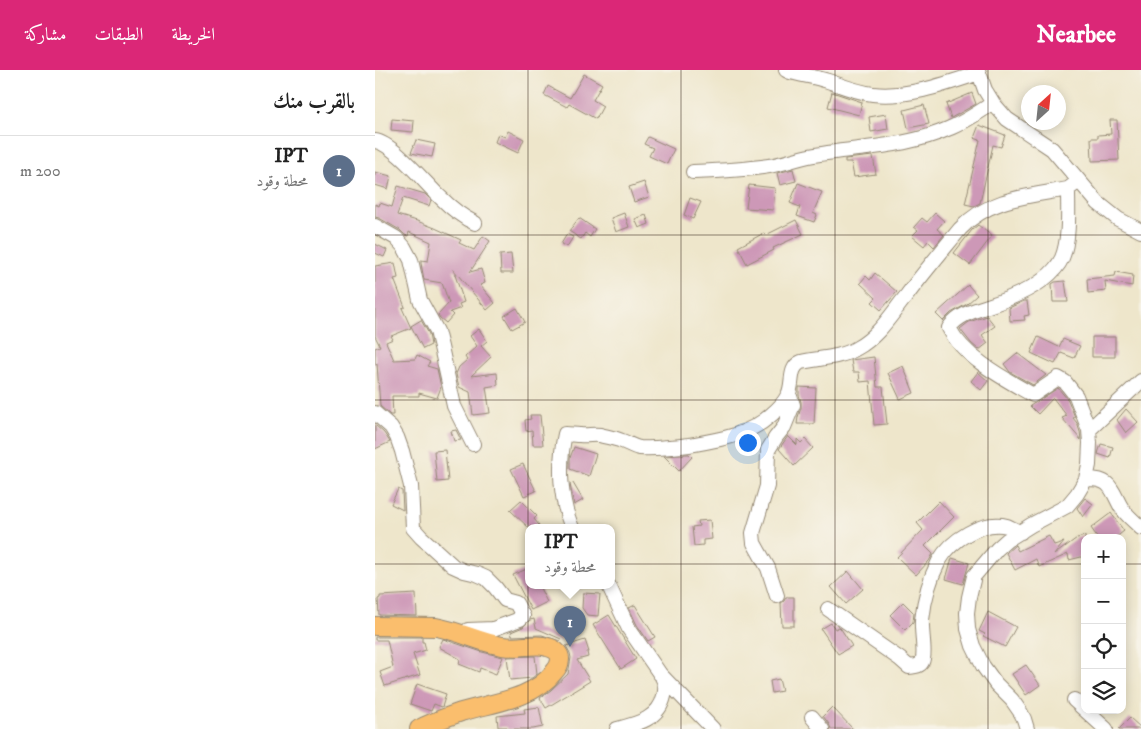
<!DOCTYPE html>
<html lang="ar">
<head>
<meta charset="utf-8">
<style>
  body { margin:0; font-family:"IM FELL DW Pica",Amiri,serif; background:#f6f6f6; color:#222; direction:rtl }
  .controls { position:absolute; right:15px; bottom:15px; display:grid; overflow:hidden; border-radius:10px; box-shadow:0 2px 12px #0003 }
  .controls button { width:45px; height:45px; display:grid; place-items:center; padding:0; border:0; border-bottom:1px solid #e0e0e0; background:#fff; color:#222; font:25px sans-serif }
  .compass { position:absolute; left:646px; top:15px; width:45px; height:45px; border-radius:50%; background:#fff; box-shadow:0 2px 12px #0003; rotate:27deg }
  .you { position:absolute; left:372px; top:372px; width:18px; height:18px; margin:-12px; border:4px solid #fff; border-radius:50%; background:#1a73e8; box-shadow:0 0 0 8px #1a73e833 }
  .badge { display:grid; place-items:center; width:32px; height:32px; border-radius:50%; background:#db2777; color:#fff; font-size:16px; font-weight:700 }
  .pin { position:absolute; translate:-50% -41px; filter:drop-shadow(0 1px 2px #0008) }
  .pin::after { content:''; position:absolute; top:26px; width:18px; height:15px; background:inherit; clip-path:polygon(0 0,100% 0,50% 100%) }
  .popup { position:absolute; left:150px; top:454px; width:90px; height:65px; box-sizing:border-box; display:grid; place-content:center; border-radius:10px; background:#fff; filter:drop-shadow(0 1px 4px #0005); font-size:16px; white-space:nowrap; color:#767676 }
  .popup b { font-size:19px; color:#222 }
  .popup::after { content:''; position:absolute; left:50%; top:100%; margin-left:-10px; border:10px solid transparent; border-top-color:#fff }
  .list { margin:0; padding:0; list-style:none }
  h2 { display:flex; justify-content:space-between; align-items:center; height:65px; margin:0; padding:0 20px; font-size:21px }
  h2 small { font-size:16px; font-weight:400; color:#767676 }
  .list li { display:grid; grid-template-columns:32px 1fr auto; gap:15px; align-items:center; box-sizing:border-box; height:70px; padding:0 20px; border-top:1px solid #e0e0e0 }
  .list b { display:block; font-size:19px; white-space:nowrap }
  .list p { margin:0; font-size:16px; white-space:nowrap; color:#767676 }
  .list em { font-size:16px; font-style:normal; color:#767676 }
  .icon { flex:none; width:28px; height:28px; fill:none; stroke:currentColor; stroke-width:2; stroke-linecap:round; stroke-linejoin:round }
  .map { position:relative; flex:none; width:766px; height:659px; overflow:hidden; direction:ltr }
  header { display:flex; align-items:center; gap:30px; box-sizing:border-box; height:70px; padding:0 25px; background:#db2777; color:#fff }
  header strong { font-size:24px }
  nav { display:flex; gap:28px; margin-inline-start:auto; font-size:18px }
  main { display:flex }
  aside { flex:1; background:#fff }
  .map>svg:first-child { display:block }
</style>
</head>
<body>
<header>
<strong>Nearbee</strong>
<nav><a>الخريطة</a><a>الطبقات</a><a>مشاركة</a></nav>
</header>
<main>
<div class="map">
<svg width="766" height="659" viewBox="0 0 766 659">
  <rect width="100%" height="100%" fill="#f7f3e8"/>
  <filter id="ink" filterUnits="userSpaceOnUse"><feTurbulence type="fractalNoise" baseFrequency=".02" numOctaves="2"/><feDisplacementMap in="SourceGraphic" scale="10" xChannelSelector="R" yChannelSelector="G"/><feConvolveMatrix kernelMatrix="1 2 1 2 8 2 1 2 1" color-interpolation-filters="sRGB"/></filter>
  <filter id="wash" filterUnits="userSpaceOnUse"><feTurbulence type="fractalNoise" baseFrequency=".0096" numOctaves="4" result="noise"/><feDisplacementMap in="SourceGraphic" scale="20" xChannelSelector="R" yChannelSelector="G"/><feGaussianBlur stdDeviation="1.12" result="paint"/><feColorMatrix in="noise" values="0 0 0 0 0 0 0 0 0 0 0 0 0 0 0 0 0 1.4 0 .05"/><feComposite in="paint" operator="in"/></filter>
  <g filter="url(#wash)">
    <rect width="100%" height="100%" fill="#eee6cb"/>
    <g id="blocks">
      <path fill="#cd98b7" d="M209,4L227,14L218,30L228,36L221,49L194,34L192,37L169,25L173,16L195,28Z
        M457,22L487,32L484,45L453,37Z
        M597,23L601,34L576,48L571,34Z
        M549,35L554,54L533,58L529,40Z
        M511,44L513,59L496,62L494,47Z
        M17,49L39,51L38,62L16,60Z
        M735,50H742L744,90L717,91L716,68H723V65L736,64Z
        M604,55L630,65L626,77L618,75L605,133L599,136L590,134L605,70L599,68Z
        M133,61L149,69L143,83L120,72L123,64L130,67Z
        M273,67L299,79L292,94L274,86L278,78L269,74Z
        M41,70L60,74L57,87L36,83Z
        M498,86L501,104L479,107L476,92H470V89Z
        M418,99L421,111L405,115L402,103Z
        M0,102L16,106L13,119L0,115Z
        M269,112L274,127L259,132L254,117Z
        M423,113L447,122L438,143L442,145L439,152L422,146L425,137L415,133Z
        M374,115L400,118L398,140L371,138Z
        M23,116L50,124L56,130L54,136L28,128L22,145L42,151L60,158L86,170L84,173L99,180L108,166L115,171L95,202L106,199L110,213L105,215L120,233L112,240L78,199L89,232L84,234L86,238L75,242L78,245L71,253L65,248L63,245L74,233L67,213L49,210L46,193V190L53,191L56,172L34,162L33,166L30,165L25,160L4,148L0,147V134L4,136L5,133L17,137Z
        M315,128L326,132L318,149L309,145Z
        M249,143L254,157L241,162L236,148Z
        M560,143L569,151L562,159L569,165L559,177L553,171L549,176L537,166L543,160L539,157L547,148L552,152Z
        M271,145L274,154L264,158L260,149Z
        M204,148L220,159L215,167L210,163L206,169L194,161Z
        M421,150L428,164L398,178L399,180L372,194L363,177L389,163L391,165Z
        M603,155L617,166L595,195L579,183L597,160Z
        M192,164L198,167L192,177L186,174Z
        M0,174L12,180L9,187L0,183Z
        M136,184L138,203H126L125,185Z
        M20,193L23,208L19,209L30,237L27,238L36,258L16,266L18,269L11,272L19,290L40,289L42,285L55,292L52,296L62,299L66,317L62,328L44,323V326H17L18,345H15L5,336L2,294L0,295V278L5,276L0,266V196Z
        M741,202L758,205L757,216L730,211L731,221L713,223L712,209L740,206Z
        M500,203L522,222L506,240L497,232L501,228L485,213L491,206L495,210Z
        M690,211L693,232H678L677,214L680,212Z
        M593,215L602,225L592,234L576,243L568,251L561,244Z
        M649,231H652L654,245L649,246L650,250L635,251L634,238Z
        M142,238L150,252L137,259L129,246Z
        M612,246L620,256L607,265L613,273L604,280L596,273L585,259L594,252Z
        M46,250L54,264L56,275L48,279L36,256Z
        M104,259L112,271L106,276L116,287L96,306L122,303L123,315L111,317L115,343L98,345L95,322L84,317L81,304L84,297L92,290L90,287L102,276L95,266Z
        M663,267L684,277L688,269L705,276L699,288L686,283L680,294L656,283Z
        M717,267H740V287H717Z
        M642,283L671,305L658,315L635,302L629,294Z
        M499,287L502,317H508L512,354L499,355L495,311L485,312L484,302H478L476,290Z
        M528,296L539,323L525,329L513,303Z
        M603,302L613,311L606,320L596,311Z
        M424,317L441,318L439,354H422L423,347L426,338V332L424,325Z
        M683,318L693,330L700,347L698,348L702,353L705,362L706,370L687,348L692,346L678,328L663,344L655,336Z
        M751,339L763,352L751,363L742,350Z
        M155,345H165L168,375H158L157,360L151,361L150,350L156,349Z
        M0,355L9,363L15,372L0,379Z
        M81,360L86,370L79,371L76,361Z
        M413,366L422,375V369L426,373L430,369L438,378L419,396L404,379Z
        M726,374L738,377L735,388L723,384Z
        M199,377L221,384L214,406L195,399V388Z
        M70,380L73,411L62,412L59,381Z
        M309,384H314L317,387L304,401L289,386L307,385L308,386Z
        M148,394L161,421L149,426L136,399Z
        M198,413L208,430L199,435L195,414Z
        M23,419L27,421L28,440L16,434Z
        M710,428L718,434L708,447L702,438Z
        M146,430L162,446L159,449L164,455L161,458H154L135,440Z
        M564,431L579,447L550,476L558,484L554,491L541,505L522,487L548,460L542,453Z
        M736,443L749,461L740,468H723L716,458Z
        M335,450L337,469L328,470V475L319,476L317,457L324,456L323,451Z
        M674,466L679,475L689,472L679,485L702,468L710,466V486L694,490L693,484L664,497L661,489L640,500L631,483L640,475L643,481Z
        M577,488L594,493L588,514L571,509Z
        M154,498V516H164L172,532L156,540L138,505Z
        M473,501L488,519L471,534L456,517Z
        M208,523L225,524L223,546L212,545L207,538Z
        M41,524L42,546L4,545L3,529L5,528V526Z
        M411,527H419V556H407L406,533L409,531Z
        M528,532L539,543L538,552L530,560L515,545Z
        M260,535L280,567L273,571L262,555L254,538Z
        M613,542L641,557L630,577L608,566L610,564L604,561Z
        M234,545L261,589L246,599L218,555Z
        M159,549L161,558L186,569L185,571L167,565L137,566L136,562L148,557L155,550Z
        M456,553L460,559L464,557L466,559L477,576L463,584L446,559Z
        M0,567H47V572H49L51,580L38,584L45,605L10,616L5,602L18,597L12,570H0Z
        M68,569L107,582L128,587L121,604L105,598L104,602L84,594L85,589L64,577Z
        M210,570L214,582H212L213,587L202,590L215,611L171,638L165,628L176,620L193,604L196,588L195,583L191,576Z
        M160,586L162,604L157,608L135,610L132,587Z
        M651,595L665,615L651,625L637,604Z
        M404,609L407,621L397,623L395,611Z
        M42,614L71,624L67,637L59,634L56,641L35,634Z
        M164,637L168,657L158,659H132V657H123L122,646L150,643L149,639Z
        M457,637L478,659H456L454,654L448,646Z
        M755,648L766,658V659H744Z"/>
    </g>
  </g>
  <g filter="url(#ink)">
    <use href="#blocks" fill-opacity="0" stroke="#948874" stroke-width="1"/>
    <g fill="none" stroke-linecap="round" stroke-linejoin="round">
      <g stroke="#948874" stroke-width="16">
        <path id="minor" d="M411,0L415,2C427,5 441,7 453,11C467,16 482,22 498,24C532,28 571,14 604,3
          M603,0L610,20L618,33L632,49L677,79L723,133L743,149L766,161
          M0,71C18,73 51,114 65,127C75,137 87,147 100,153
          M318,102C343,101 368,100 394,96C407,94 420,89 434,86C481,77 531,78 575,58C590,52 604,42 618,33
          M0,156L21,168L29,177L36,190L45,230L62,261L66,277L79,336L98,374
          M0,343L16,357L22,367L27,381L36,416L38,458L46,467L78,496L89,501L102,504L111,508L120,517L130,530L141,533L148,546L145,549L118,559L93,560L91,563L94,568
          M714,360L766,311
          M711,409C736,408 736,419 746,437C751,445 759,451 766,458
          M197,458C185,429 183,395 190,364C195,364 200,365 205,365C212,366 218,364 225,365C232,367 240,368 247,371C253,373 258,377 265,378C281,379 298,377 314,375C343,370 373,366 396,345C402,340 409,333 413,325C419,314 413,298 426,292C445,288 466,288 482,278C504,266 517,243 532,225C549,202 567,181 585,159C614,128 654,126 693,119
          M234,516L254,559L285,604L338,659
          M402,526L393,498L379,473L378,463L392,416L393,380L401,367L409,357L418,335L414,324
          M453,539L525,589L534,597C539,596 544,597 547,592C551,583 546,562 547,550C549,531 555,508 564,491C576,470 607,450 632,456C637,458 641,461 646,462
          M699,630L710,640
          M710,640L731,659
          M437,647L447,659
          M242,659C262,654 284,649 289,626C291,619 291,613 287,607
          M652,659L649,649L646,643L637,630L621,614L608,596L598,576L593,559L592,543L594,527L599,506L622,479L632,470L656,455L692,436L702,424L711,409L714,395L715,373L714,360L701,326L690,312L683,308L658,325C630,309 589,288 574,258C582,246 597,241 610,237C635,229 675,214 687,188C695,169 693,139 693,119L704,111"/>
      </g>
      <g stroke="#948874" stroke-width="20">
        <path id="major" d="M0,556L61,557C84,561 104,572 127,576C134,577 142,577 150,576C157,576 165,574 172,577C178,578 185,582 185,589C185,594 182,599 179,602C157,630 118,632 86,642C72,647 57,652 44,659"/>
      </g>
      <use href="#minor" stroke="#fff" stroke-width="14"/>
      <use href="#major" stroke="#fabe6d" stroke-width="18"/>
    </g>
  </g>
  <path fill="none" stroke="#3b2a1e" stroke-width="1" stroke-opacity="0.55" d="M153,0V659M306,0V659M460,0V659M613,0V659M0,165H766M0,330H766M0,494H710M747,494H766"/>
</svg>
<div class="controls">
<button>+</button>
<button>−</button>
<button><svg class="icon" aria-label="locate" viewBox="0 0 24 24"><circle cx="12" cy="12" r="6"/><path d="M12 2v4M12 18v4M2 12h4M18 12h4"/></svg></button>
<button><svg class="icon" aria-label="layers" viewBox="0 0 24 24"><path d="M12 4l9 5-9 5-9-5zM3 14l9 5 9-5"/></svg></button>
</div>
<svg class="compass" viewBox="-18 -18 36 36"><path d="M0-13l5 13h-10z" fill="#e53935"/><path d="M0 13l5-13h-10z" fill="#767676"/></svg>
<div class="you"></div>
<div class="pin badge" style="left:195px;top:577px;background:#5c6f8a">1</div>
<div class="popup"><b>IPT</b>محطة وقود</div>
</div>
<aside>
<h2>بالقرب منك<small></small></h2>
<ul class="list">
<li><span class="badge" style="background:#5c6f8a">1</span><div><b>IPT</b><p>محطة وقود</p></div><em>200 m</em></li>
</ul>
</aside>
</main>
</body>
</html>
